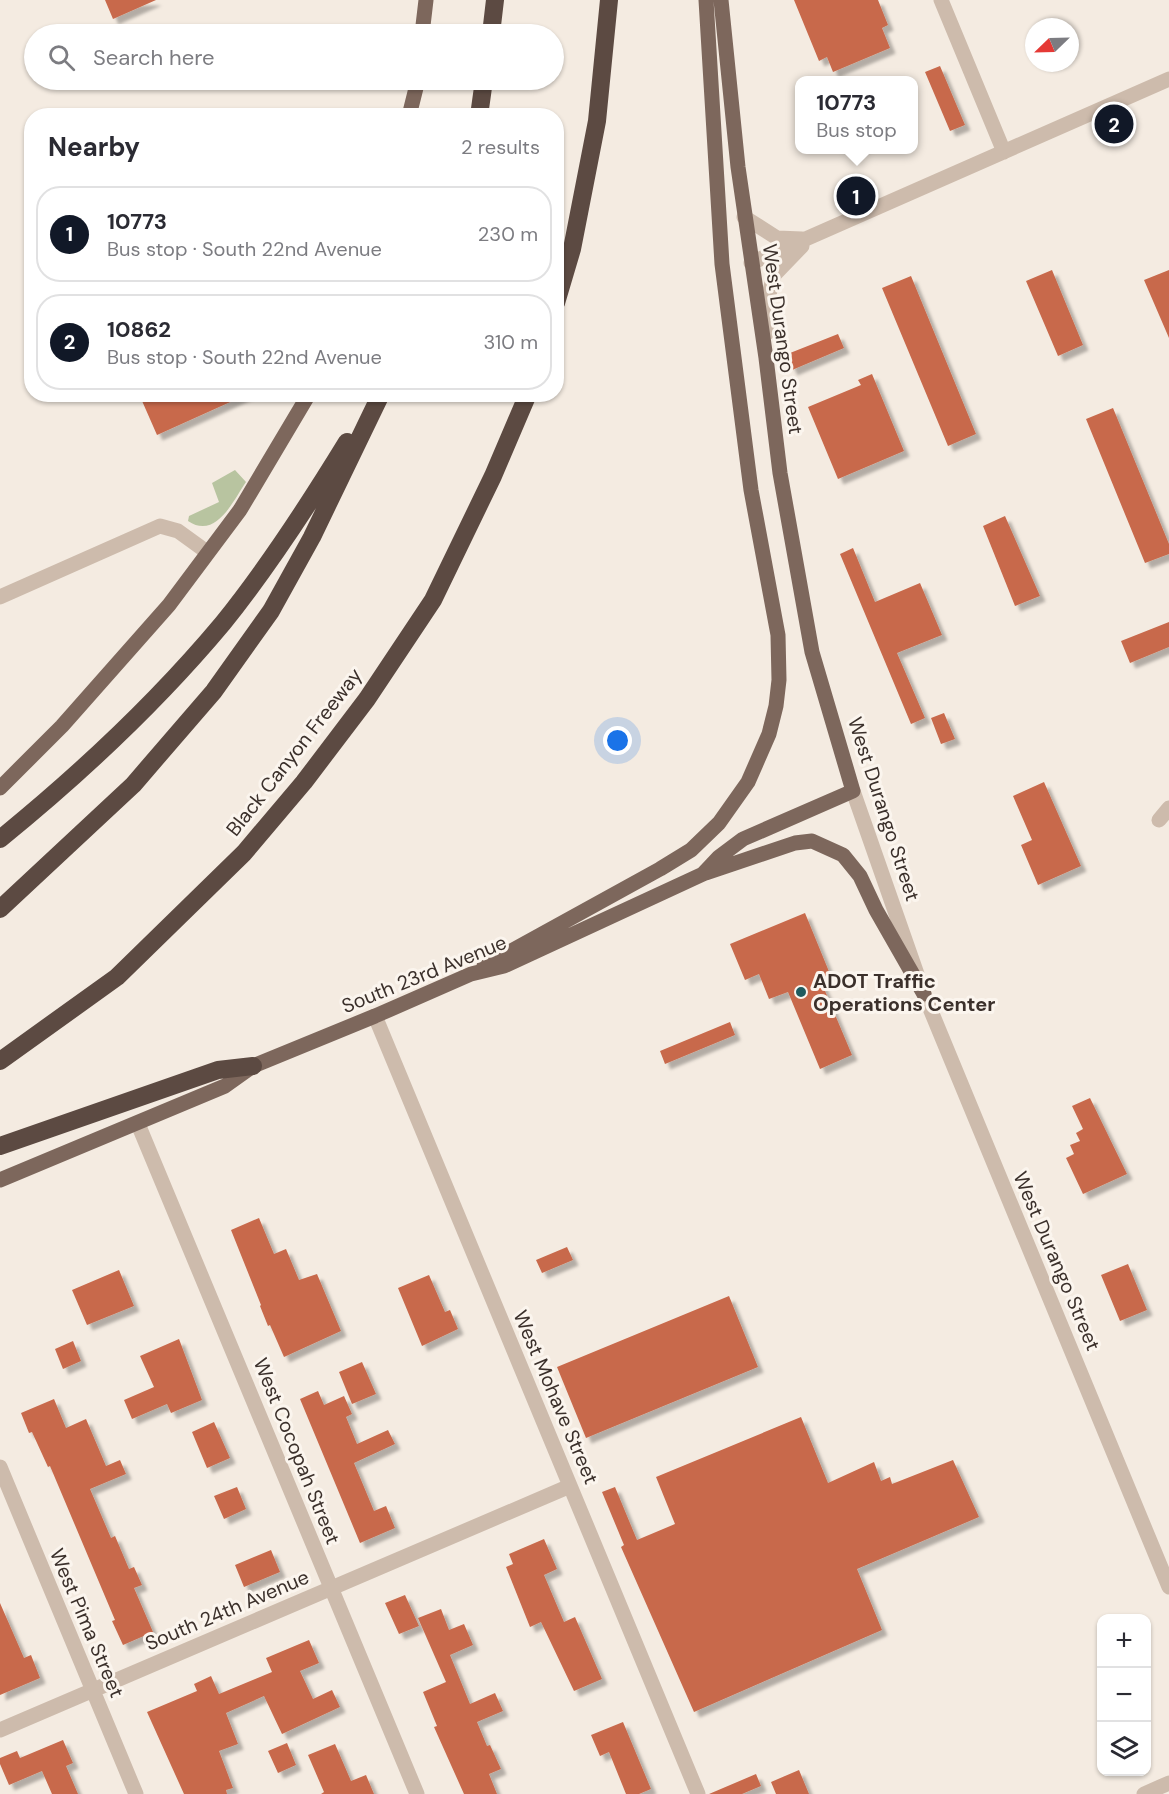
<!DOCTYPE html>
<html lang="en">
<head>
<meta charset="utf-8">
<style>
  body { margin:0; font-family:"DM Sans",sans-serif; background:#f7f7f7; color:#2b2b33 }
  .controls { position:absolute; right:18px; bottom:18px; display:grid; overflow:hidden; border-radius:12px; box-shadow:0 2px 4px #0004 }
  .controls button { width:54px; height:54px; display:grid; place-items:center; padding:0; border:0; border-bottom:2px solid #e1e1e2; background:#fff; color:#2b2b33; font:30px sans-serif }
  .compass { position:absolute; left:1025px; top:18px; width:54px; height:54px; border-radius:50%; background:#fff; box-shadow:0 2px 4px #0004; rotate:247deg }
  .you { position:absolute; left:618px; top:741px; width:21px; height:21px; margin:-15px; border:4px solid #fff; border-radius:50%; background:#1a73e8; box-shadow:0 0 0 9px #1a73e833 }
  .badge { display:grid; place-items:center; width:39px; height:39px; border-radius:50%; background:#111827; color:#fff; font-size:20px; font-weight:700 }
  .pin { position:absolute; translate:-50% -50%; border:3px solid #fff; box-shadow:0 2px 6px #0006 }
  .popup { position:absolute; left:795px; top:76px; width:123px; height:78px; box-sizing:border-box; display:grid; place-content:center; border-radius:12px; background:#fff; filter:drop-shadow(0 2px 4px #0005); font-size:20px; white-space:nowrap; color:#7c7c81 }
  .popup b { font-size:22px; color:#2b2b33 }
  .popup::after { content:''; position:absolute; left:50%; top:100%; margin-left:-12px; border:12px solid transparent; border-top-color:#fff }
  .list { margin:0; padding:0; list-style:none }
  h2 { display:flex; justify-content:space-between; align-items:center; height:78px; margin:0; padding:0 24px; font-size:26px }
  h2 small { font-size:20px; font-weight:400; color:#7c7c81 }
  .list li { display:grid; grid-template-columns:39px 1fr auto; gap:18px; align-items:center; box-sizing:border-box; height:96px; margin:0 12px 12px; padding:0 12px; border:2px solid #e1e1e2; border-radius:24px }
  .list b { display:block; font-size:22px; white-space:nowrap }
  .list p { margin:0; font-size:20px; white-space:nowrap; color:#7c7c81 }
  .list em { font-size:20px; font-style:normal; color:#7c7c81 }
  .icon { flex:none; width:33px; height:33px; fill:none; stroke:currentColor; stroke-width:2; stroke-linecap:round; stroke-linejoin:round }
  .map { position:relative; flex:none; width:1169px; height:1794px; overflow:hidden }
  .search { position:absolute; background:#fff; box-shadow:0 2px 4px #0004; left:24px; top:24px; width:540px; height:66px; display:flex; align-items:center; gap:15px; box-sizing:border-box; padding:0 21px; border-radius:33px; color:#7c7c81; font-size:22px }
  .panel { position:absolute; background:#fff; box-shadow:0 2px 4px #0004; left:24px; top:108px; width:540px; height:294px; border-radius:24px }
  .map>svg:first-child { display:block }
</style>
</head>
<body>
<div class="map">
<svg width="1169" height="1794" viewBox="0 0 1169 1794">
  <defs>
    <filter id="shadow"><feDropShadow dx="5.5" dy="5.5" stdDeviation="1.5" flood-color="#0004"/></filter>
  </defs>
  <rect width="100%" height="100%" fill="#f4ebe1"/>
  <path fill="#b8c4a0" d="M235,470L246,482C233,501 216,540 188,521L189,516L219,502L212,483Z"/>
  <path fill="#c8694b" filter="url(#shadow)" d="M105,0H156L113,19Z
    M794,0H878L888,25L882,28L890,48L833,72L827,57L819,61Z
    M940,66L965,125L950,131L925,72Z
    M1052,270L1083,345L1058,356L1026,281Z
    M1169,270V338L1144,280Z
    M911,276L976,434L948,446L882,288Z
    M838,334L844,348L792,370L785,355Z
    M872,374L904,451L838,479L808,407L861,385L858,380Z
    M139,394H248L157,435Z
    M1113,408L1169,544V554L1145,563L1086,419Z
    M1005,516L1040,596L1015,606L983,526Z
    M853,548L875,602L920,583L942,635L897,653L925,718L911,724L840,554Z
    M1169,622V647L1130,663L1121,641Z
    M944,713L955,739L941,744L931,718Z
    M1044,782L1081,866L1038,885L1021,845L1032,840L1013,796Z
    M805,913L830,974L820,979L852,1055L820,1069L788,992L769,999L759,974L745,980L730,944Z
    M730,1022L735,1035L665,1064L660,1051Z
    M1090,1098L1127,1174L1083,1194L1066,1158L1074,1154L1070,1145L1080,1141L1076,1133L1083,1129L1072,1106Z
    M259,1218L274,1254L286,1249L299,1280L317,1274L341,1331L284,1357L270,1325L268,1326L260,1306L261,1305L231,1230Z
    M567,1247L573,1260L542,1273L536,1260Z
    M1128,1264L1147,1310L1120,1321L1101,1275Z
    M119,1270L134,1306L87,1325L72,1290Z
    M429,1275L445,1312L450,1310L458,1329L422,1346L398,1288Z
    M729,1296L758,1367L586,1438L557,1367Z
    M179,1339L202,1400L171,1413L167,1404L132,1419L124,1400L154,1387L140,1356Z
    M73,1341L81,1361L63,1369L55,1349Z
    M362,1362L376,1394L352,1404L339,1372Z
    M318,1391L324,1405L344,1396L352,1414L346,1417L357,1444L388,1430L395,1444L354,1463L374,1511L386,1506L395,1528L360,1543L300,1399Z
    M54,1399L66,1428L86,1419L106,1466L120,1460L126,1474L90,1489L111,1538L115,1536L129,1569L134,1567L142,1585L134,1588L153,1632L123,1645L112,1621L115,1620L50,1466L48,1467L32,1432L29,1433L21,1413Z
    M801,1417L828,1483L874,1462L881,1481L890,1477L892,1484L953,1460L979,1517L857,1569L882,1630L694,1712L621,1547L624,1545L602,1492L615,1487L637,1540L675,1524L656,1477Z
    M214,1422L230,1458L207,1468L192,1432Z
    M237,1487L246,1509L224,1519L214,1496Z
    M544,1539L557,1569L544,1575L564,1622L575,1617L602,1679L574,1691L541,1622L530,1627L506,1567L513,1564L509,1554Z
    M271,1550L280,1572L244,1587L235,1565Z
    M405,1595L419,1626L399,1634L385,1603Z
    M0,1603L24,1658L31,1655L40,1678L0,1695Z
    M441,1609L449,1630L464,1624L473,1645L450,1655L470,1704L495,1693L503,1711L477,1722L487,1746L490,1745L501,1769L489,1774L497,1794H464L434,1727L437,1726L423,1692L446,1682L418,1618Z
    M309,1640L319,1663L300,1671L313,1699L332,1690L340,1707L282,1734L264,1696L226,1713L238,1744L219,1751L233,1788L226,1790L227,1794H184L147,1712L197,1691L194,1684L211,1676L219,1694L272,1672L266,1658Z
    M623,1722L651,1789L639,1794H626L609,1752L600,1756L591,1735Z
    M63,1740L73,1763L66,1766L78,1794H52L42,1771L9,1785L0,1764V1758L17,1751L20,1758Z
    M287,1743L296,1765L278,1773L268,1751Z
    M335,1744L351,1781L366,1775L374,1794H321L324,1792L308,1755Z
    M799,1770L809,1794H776L771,1782Z
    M756,1774L761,1786L742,1794H709Z"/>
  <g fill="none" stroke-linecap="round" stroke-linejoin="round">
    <path stroke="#cdbbac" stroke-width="15" d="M941,0L1004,152
      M744,217L777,238L802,239
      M751,263L1169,79
      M767,333V302L774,275L802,246
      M0,597L160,526L178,531L207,552
      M853,791L924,994L1169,1587
      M1159,820L1169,808
      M375,1016L698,1794
      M138,1124L417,1794
      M0,1467L136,1794
      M0,1730L570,1486
      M1144,1794L1169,1783"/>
    <path stroke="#7d675c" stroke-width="15" d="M422,34L426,0
      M409,116L418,80
      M0,788L62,726L169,605L240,510L309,394
      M706,873L795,843L812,841L843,855L860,876L876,910L924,994
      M484,966L660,869L691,850L719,823L748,782L769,734L776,706L779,680L778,635L751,490L722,264L706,0
      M0,1180L225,1086L253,1066L375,1016L471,974L504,966L703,874L719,857L743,839L853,791L812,652L780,473L766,358L738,167L721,0"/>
    <path stroke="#5c4a42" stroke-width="18" d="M491,34L495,0
      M479,116L484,80
      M556,303L572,249L597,121L609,0
      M0,839C80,774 157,702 223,623C269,566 309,504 347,442
      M0,909L133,785L214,691L271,611L312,537L381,394
      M0,1061L117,977L244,853L304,782L367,699L433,600L493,476L528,394
      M0,1146L218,1070L253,1066"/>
  </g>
  <circle fill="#1f5a5e" stroke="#fbf5ee" stroke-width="2" cx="801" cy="992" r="6"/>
  <g text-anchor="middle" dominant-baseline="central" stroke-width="6" stroke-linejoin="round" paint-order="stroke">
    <g font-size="20" fill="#3b302b" stroke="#fbf5ee">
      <text transform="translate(783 339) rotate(82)">West Durango Street</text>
      <text transform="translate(294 752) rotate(-52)">Black Canyon Freeway</text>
      <text transform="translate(884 809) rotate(72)">West Durango Street</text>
      <text transform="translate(424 974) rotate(-22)">South 23rd Avenue</text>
      <text transform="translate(1057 1261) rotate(67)">West Durango Street</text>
      <text transform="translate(556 1397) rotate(67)">West Mohave Street</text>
      <text transform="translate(297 1451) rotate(68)">West Cocopah Street</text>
      <text transform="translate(227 1610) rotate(-23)">South 24th Avenue</text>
      <text transform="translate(87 1623) rotate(67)">West Pima Street</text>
    </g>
    <g font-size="20" font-weight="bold" fill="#3b302b" stroke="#fbf5ee" text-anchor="start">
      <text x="813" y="981">ADOT Traffic<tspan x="813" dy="23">Operations Center</tspan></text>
    </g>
  </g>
</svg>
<div class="controls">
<button>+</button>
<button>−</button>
<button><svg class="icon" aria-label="layers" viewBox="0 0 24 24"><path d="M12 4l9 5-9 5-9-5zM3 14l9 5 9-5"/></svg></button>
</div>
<svg class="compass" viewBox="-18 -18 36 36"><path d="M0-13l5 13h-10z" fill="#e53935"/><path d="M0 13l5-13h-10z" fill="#7c7c81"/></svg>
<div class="you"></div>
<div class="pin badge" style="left:856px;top:196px">1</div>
<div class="popup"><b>10773</b>Bus stop</div>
<div class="pin badge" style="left:1114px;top:124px">2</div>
<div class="search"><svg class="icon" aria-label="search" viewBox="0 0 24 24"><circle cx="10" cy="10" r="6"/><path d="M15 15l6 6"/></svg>Search here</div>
<section class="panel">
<h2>Nearby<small>2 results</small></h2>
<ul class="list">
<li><span class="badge">1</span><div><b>10773</b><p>Bus stop · South 22nd Avenue</p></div><em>230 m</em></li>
<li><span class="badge">2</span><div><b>10862</b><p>Bus stop · South 22nd Avenue</p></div><em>310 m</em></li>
</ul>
</section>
</div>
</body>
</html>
